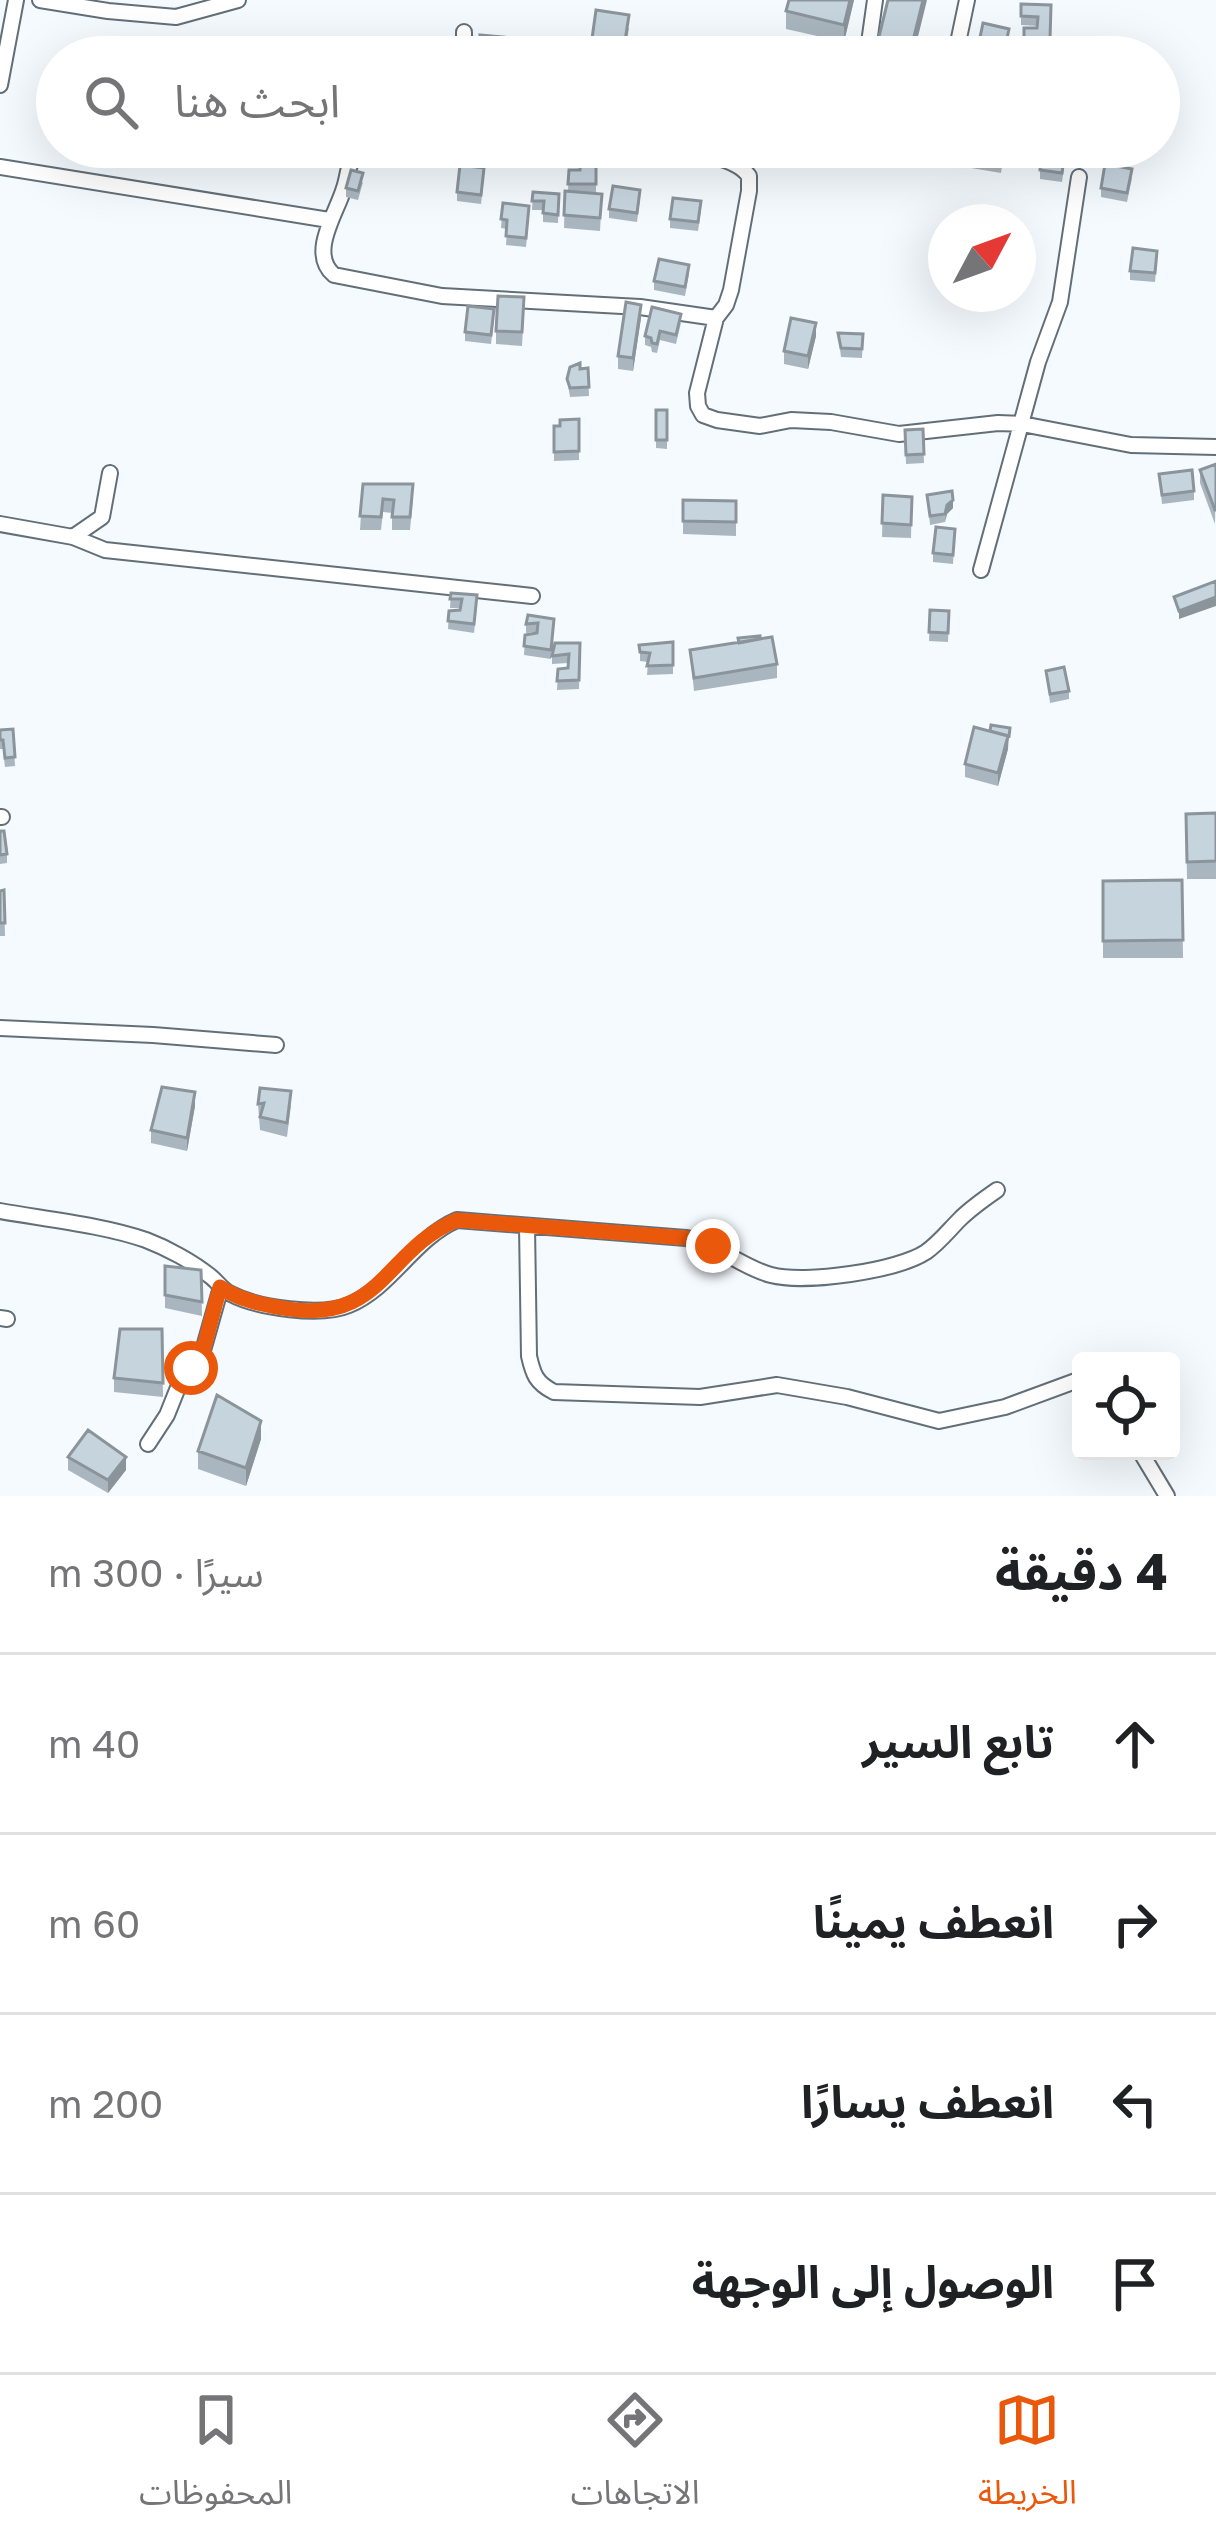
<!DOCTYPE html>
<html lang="ar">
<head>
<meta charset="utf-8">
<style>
  body { margin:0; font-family:"Golos Text","Noto Sans Arabic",sans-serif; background:#f2f2f2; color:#202124; direction:rtl }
  .controls { position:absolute; right:36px; bottom:36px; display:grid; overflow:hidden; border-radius:12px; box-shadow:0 12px 48px #0002 }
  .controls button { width:108px; height:108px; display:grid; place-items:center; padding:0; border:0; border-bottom:3px solid #e0e0e0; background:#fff; color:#202124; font:60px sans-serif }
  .compass { position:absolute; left:928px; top:204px; width:108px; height:108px; border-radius:50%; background:#fff; box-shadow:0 12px 48px #0002; rotate:49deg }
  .stop { position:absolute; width:36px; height:36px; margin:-27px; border:9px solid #ea580c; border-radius:50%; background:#fff }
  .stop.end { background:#ea580c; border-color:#fff; box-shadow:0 3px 12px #0008 }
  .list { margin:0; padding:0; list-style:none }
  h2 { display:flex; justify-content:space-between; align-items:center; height:156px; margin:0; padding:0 48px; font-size:51px }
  h2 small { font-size:39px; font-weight:400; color:#757577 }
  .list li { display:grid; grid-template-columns:78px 1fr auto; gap:36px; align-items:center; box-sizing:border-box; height:180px; padding:0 48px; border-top:3px solid #e0e0e0 }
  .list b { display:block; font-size:45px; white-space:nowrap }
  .list em { font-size:39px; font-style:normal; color:#757577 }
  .icon { flex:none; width:66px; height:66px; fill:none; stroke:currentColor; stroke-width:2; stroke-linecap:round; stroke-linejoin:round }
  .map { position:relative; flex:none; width:1216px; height:1496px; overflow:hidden; direction:ltr }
  .search { position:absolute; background:#fff; box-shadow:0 12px 48px #0002; left:36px; right:36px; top:36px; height:132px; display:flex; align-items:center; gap:30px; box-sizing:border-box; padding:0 42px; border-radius:66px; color:#757577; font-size:45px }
  .sheet { height:876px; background:#fff }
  nav { display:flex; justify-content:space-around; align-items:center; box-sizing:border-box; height:168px; border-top:3px solid #e0e0e0; background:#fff; font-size:33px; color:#757577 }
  nav a { display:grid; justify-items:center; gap:6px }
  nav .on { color:#ea580c }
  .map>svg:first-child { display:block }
</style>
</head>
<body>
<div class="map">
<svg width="1216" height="1496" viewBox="0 0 1216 1496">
  <rect width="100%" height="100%" fill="#f5fafe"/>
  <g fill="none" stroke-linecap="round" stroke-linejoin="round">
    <g stroke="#636f78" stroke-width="18">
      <path id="minor" d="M40,0L108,11L176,17L238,0
        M464,57V32
        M867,57L875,0
        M955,57L967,0
        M0,85L16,0
        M374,147C368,147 362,147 357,152C348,160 348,177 344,188C337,213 308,253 334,275L442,296L640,307L716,318L697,393L698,406L703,415L717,420L760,426L791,420L831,422L899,434L998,423L1022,424L1131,445L1216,447
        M379,147L423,154L435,147
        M634,147C666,153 729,149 749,176V191L731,290L726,305L716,318
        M0,167L329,220
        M0,524L73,537L105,550L532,596
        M73,537L102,517L110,473
        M981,570L1038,362L1060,302L1079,177
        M0,817H2
        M0,1028L153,1035L276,1045
        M0,1211C45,1219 103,1225 146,1240C167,1248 193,1262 210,1276C218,1282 222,1290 231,1294C258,1308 321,1317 349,1305C392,1287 413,1239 457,1220L686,1238C717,1243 740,1267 771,1275C805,1284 897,1271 926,1252C939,1243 949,1230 960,1219C971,1208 984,1199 997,1190
        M527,1226L529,1356C533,1374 536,1383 554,1392L700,1397L777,1385L847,1397L939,1421L1005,1407L1081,1379
        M0,1318L7,1319
        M148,1444L167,1415L181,1380L204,1347L221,1287
        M1140,1451L1167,1496"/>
    </g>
    <use href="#minor" stroke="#fff" stroke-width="14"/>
  </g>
  <path fill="#aab6bf" d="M854,0L844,42L786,29V11Z
    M1021,4L1051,5L1050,48H1024V28H1037L1038,26L1021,25Z
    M629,28L625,55L615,53L614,57H591V46Z
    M480,35L504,37L491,57V53L480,52Z
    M482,147H508L507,152Z
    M1005,147L1001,173L971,168V159Z
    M566,152L596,153V193L602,194L600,231L564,228L565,191H568L569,170H580V168H566Z
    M1065,160L1062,182L1040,179V170Z
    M484,177L481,204L457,201V192Z
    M1132,178L1127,202L1101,197V188Z
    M363,182L358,200L346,197V188Z
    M533,192L559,194L558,223L543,222V210H532Z
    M640,199L637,222L609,218V209Z
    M503,203L529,215L526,247L506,245L507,229L501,228Z
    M701,210L698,231L670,228V219Z
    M1157,260L1155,282L1130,280V271Z
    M689,274L685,296L654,290V281Z
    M524,310L522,346L496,344V331Z
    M494,318L491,344L465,341V332Z
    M641,318L633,371L618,369V356Z
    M681,323L676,344L660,340L657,353L652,352L651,347L645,345V336Z
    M838,333L863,334L862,358L841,357Z
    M816,336L808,369L784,364V351Z
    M588,368L589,396L570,397L567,379L580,369Z
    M656,410H667V449L656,448Z
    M579,419V460L554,461V426H560Z
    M923,429L924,463L906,464L905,430Z
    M1216,464L1215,524L1200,483V470Z
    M1159,474L1194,491V500L1162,504Z
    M363,484L413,497L410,530H392V513L383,512L381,530H360Z
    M883,495L912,497L911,538L882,537Z
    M927,495L953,508L947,514L945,522L930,525Z
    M683,500L736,501V536L683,534Z
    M955,529L953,564L933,562V553Z
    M451,593L477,604L474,633L448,629L449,611L460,610V608H450Z
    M930,610L949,611L948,642L929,641Z
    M554,619L551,659L524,655L525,635L537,632L526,633V624Z
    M673,642V674L647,675L648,662L640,661V652Z
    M580,643L579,689L557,690L558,669L568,668V663L552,664V656Z
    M690,650L777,664V678L694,691Z
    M1046,671L1069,691V699L1050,703Z
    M1010,728L1008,749L998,786L965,777V764L990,731Z
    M13,729L15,766L5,767L3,749H0V730Z
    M1216,813V879H1187L1186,814Z
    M0,831L7,854V863L0,864Z
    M1182,880L1183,958H1103V881Z
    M4,890L5,936H0V891Z
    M258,1104L291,1105L287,1137L260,1130Z
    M195,1106L187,1151L151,1143V1130Z
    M165,1266L201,1270L202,1316L165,1308Z
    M162,1329L163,1397L114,1392V1378Z
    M261,1439L246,1486L198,1469V1451Z
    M68,1457L126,1470L108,1493L68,1470Z"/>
  <path fill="#8b949b" d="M850,0H854L844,42V25Z
    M923,0H927L913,57H909Z
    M641,305V318L633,371V358Z
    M816,323V336L808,369V356Z
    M953,500V508L947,514L945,522L947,505Z
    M1216,597V606L1179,619V611Z
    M1008,736V749L998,786V773Z
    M195,1092V1106L187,1151V1138Z
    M261,1421V1439L246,1486V1468Z
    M126,1457V1470L108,1493V1480Z"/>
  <path fill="#c6d4de" stroke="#8b949b" stroke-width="3" d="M789,0H850L844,25L786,11Z
    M888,0H923L909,57H874Z
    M1021,4L1051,5L1050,39H1024V28H1037L1038,17L1021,16Z
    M596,10L629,15L625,41L615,40L613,50L591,46Z
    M983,23L1009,29L1003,57H976Z
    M480,35L504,37L502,57H478L479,55L491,57L492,44L480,43Z
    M973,147H1004L1001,164L971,159Z
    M1042,149L1065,151L1062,173L1040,170Z
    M566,152L596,153V184H568L569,170H580V159H566Z
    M1105,164L1132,169L1127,193L1101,188Z
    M460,165L484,168L481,195L457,192Z
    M351,170L363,173L358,191L346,188Z
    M613,186L640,190L637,213L609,209Z
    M565,191L602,194L600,218L564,215Z
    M533,192L559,194L558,215L543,213L544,201H532Z
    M673,198L701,201L698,222L670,219Z
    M503,203L529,206L526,238L506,236L507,220L501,219Z
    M1133,248L1157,251L1155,273L1130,271Z
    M659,259L689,265L685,287L654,281Z
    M498,296L524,297L522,332L496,331Z
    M626,302L641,305L633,358L618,356Z
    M468,306L494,309L491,335L465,332Z
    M652,307L681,314L676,335L660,331L657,344L652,343L651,338L645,336Z
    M791,318L816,323L808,356L784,351Z
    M838,333L863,334L862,349L841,348Z
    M580,363V369L588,368L589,387L570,388L567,379L570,367Z
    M656,410H667V440H656Z
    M579,419V451L554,452V426H560V420Z
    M923,429L924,454L906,455L905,430Z
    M1216,464V510H1215L1200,470Z
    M1192,470L1194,491L1162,495L1159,474Z
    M363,484H413L410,517H392L394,500L383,499L381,517L360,516Z
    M952,491L953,500L947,505L945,514L930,516L927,495Z
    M883,495L912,497L911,525L882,523Z
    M683,500L736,501V522L683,521Z
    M936,527L955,529L953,555L933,553Z
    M1216,581V597L1179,611L1174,597Z
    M451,593L477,595L474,624L448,621L449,611L460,610L462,599H450Z
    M930,610L949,611L948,633L929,632Z
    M528,615L554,619L551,650L524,646L525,635L537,633L538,623L526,624Z
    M760,636V639L739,643L738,638Z
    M772,637L777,664L694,678L690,650Z
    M673,642V665L647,666L650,653L640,652L639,645Z
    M555,643H580L579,680L557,681L558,669L568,668L569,654L552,656Z
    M1064,667L1069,691L1050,694L1046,671Z
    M991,725L1010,728L1009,736L990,731Z
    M974,727L1008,736L998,773L965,764Z
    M13,729L15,757L5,758L3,740H0V730Z
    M1216,813V861L1187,862L1186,814Z
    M0,831H4L7,854L0,855Z
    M1182,880L1183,940L1103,941V881Z
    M4,890L5,923H0V891Z
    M162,1087L195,1092L187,1138L151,1130Z
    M260,1088L291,1091L287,1123L260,1117L264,1103L258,1104Z
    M165,1266L201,1270L202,1302L165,1295Z
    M120,1329H162L163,1383L114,1378Z
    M217,1395L261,1421L246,1468L198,1451Z
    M88,1430L126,1457L108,1480L68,1457Z"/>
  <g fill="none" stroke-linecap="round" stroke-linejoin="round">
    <path stroke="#ea580c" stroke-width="15" d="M191,1368L204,1347L220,1287C239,1300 261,1304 282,1308C383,1326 384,1250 457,1220L686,1238L702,1240L713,1246"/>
  </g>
</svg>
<div class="controls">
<button><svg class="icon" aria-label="locate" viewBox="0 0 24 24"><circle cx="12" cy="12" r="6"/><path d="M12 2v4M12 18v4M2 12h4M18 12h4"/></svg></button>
</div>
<svg class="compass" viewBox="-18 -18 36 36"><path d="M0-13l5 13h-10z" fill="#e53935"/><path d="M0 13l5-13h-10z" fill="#757577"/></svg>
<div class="stop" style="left:191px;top:1368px"></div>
<div class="stop end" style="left:713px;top:1246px"></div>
<div class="search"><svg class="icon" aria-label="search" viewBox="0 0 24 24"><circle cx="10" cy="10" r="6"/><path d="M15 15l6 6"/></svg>ابحث هنا</div>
</div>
<section class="sheet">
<h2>4 دقيقة<small>سيرًا · 300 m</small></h2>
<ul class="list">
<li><svg class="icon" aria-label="ahead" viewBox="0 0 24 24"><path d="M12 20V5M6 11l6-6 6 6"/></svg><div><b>تابع السير</b></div><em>40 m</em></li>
<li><svg class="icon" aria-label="right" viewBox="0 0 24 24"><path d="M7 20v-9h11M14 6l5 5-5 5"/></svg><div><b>انعطف يمينًا</b></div><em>60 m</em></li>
<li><svg class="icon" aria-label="left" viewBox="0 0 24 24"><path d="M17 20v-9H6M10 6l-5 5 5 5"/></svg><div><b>انعطف يسارًا</b></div><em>200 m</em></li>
<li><svg class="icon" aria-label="arrive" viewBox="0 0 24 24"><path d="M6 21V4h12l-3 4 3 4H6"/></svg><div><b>الوصول إلى الوجهة</b></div></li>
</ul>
</section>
<nav>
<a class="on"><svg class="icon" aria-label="map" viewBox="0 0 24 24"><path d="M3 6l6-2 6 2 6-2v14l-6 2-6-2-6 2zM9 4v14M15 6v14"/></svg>الخريطة</a>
<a><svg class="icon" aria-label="directions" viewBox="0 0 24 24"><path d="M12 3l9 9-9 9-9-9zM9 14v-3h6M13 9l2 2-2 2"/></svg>الاتجاهات</a>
<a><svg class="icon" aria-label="saved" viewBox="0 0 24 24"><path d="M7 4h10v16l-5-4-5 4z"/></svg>المحفوظات</a>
</nav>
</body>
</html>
